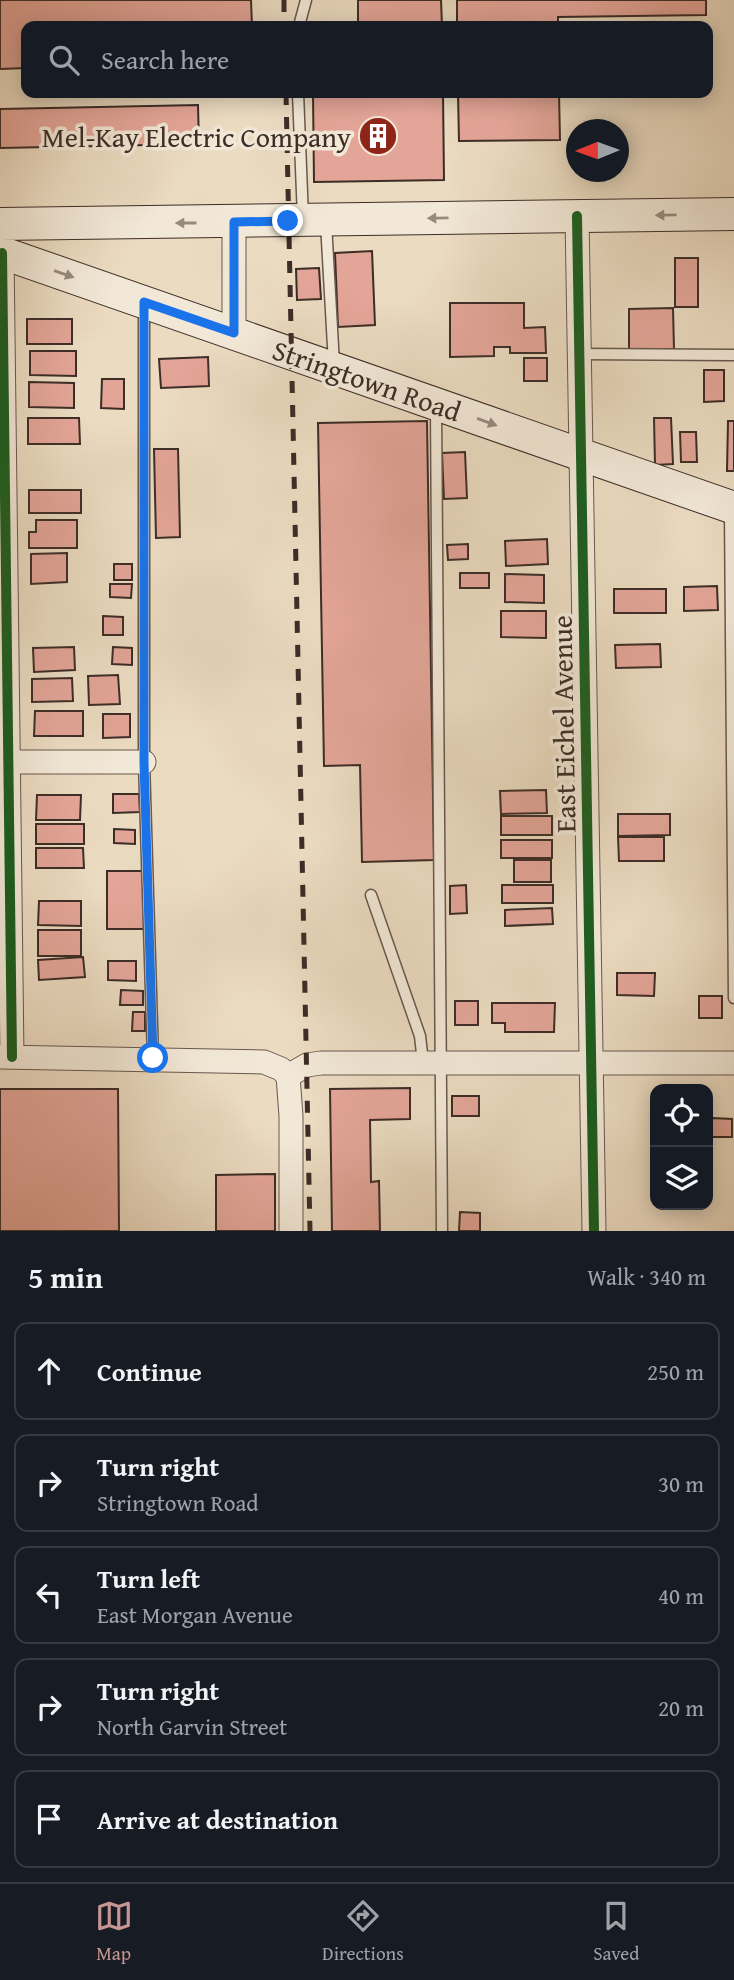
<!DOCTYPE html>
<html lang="en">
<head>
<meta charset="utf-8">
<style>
  body { margin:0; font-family:"Gentium Book Plus",serif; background:#242831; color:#f1f3f6 }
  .controls { position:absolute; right:21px; bottom:21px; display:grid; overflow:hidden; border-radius:14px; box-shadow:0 4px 18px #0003 }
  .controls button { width:63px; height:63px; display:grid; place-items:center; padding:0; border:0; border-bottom:2px solid #363941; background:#171b24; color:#f1f3f6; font:35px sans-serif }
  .compass { position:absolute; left:566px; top:119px; width:63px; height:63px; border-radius:50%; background:#171b24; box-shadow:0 4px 18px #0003; rotate:269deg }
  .stop { position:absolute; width:21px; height:21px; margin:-16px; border:5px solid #1a73e8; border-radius:50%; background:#fff }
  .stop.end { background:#1a73e8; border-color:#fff; box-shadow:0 2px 7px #0008 }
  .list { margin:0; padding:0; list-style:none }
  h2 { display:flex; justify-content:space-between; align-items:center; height:91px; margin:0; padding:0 28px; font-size:30px }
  h2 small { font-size:23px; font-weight:400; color:#9ea1a6 }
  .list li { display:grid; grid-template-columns:46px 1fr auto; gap:21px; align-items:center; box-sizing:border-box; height:98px; margin:0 14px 14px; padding:0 14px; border:2px solid #363941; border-radius:14px }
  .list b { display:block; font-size:26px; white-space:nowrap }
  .list p { margin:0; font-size:23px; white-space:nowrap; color:#9ea1a6 }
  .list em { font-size:23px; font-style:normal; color:#9ea1a6 }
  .icon { flex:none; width:38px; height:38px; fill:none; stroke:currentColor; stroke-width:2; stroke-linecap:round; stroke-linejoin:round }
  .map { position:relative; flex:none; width:734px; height:1231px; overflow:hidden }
  .search { position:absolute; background:#171b24; box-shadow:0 4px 18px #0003; left:21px; right:21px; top:21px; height:77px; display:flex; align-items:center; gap:18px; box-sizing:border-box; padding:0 24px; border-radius:14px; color:#9ea1a6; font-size:26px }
  .sheet { height:651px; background:#171b24 }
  nav { display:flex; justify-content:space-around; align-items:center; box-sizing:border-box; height:98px; border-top:2px solid #363941; background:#171b24; font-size:19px; color:#9ea1a6 }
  nav a { display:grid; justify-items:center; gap:4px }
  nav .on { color:#c59692 }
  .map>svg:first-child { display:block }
</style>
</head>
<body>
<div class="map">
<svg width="734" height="1231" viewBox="0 0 734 1231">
  <rect width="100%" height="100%" fill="#ebdbc1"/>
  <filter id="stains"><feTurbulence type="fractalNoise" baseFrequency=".00286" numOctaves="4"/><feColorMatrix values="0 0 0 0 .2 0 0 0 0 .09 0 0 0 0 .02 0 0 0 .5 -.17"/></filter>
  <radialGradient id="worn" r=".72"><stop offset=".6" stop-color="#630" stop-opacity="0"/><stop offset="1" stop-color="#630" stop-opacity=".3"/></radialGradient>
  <path fill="#e3a598" stroke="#3d2d27" stroke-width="2" d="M0,0H251L252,26H26V68L0,69Z
    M358,0H441L442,26H358Z
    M457,0H706V15L558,17V26H457Z
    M313,93H443L444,180L314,182Z
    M458,93H559L560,140L459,141Z
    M198,105L199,144L0,148V109Z
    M372,251L375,325L338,327L335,253Z
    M675,258H698V307H675Z
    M319,268L321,299L297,300L296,269Z
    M450,303H524V328L545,327L546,353H510V347H494V356L450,357Z
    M673,308L674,349L629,350V309Z
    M27,319H72V344H27Z
    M30,351H76V376L30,375Z
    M208,357L209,386L161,388L159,359Z
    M524,358H547V381H524Z
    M704,370H724V401L704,402Z
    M102,379H124V409L101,408Z
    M29,382L74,383V408L29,407Z
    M28,418H79L80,444H28Z
    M654,418H671L673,464L655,465Z
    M427,421L434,860L362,862L360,765L324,766L318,423Z
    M728,421H734V471H727Z
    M680,432H696L697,462H681Z
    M154,449H178L180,537L156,538Z
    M465,452L467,498L444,499L442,453Z
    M29,490H81V513H29Z
    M36,520H77V548H29V532H36Z
    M547,539L548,564L506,566L505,541Z
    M468,544V559L448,560L447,545Z
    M67,553V582L31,584V554Z
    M114,564H132V580H114Z
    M460,573H489V588H460Z
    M505,574L544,575V603L505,602Z
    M110,584H132L131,598L110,597Z
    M717,586L718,610L684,611V587Z
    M614,589H666V613H614Z
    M501,611H546V638L501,637Z
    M103,616L123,617V635H103Z
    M660,644L661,667L616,668L615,645Z
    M74,647L75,670L34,672L33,648Z
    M113,647L132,648V665L112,664Z
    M118,675L120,704L89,705L88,676Z
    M72,678L73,701L32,702V679Z
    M35,711H83V736H34Z
    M103,714H130V737L103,738Z
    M546,790L547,813L501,814L500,791Z
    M113,794H139L140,812L113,813Z
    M37,795H81L80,820H36Z
    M618,814H670V835L618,836Z
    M501,816H552V835H501Z
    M36,824H84V844H36Z
    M114,829L135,830V844L114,843Z
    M618,837H664V861H619Z
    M501,840H552V858H501Z
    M36,848H83L84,868H36Z
    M514,860H551V882H514Z
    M107,871H146L145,929H107Z
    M466,885L467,913L450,914V886Z
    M502,885H553V903H502Z
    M39,901H81V926L38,925Z
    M552,908L553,924L505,926V910Z
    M38,930H81V956H38Z
    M83,957L85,977L39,980L38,960Z
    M108,961H136V981L108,980Z
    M617,973H655L654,996L617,995Z
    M121,990L143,991V1005H120Z
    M699,996H722V1018H699Z
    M455,1001H478V1025H455Z
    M492,1003H555L554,1032H505V1023H492Z
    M133,1012H145V1031H132Z
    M410,1088V1119L370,1120L371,1182L379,1181L380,1231H332L330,1089Z
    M0,1089H118L119,1231H0Z
    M452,1096H479V1116H452Z
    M712,1118L732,1119V1137H712Z
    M275,1174V1231H216V1175Z
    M460,1212L480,1213V1231H459Z"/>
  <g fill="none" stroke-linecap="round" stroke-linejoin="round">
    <g stroke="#68584e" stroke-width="13">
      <path id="lane" d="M299,26L306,0
        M298,93L303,218
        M326,223L334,364
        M144,304V762L153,1058
        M579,354L734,355
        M436,408L442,1231
        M730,511L734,998
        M371,895L420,1036L423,1062"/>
    </g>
    <g stroke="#68584e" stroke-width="25">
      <path id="street" d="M577,216L594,1231
        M234,222V333
        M2,253L12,1057
        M0,762H144
        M0,1057L264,1062L281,1069L288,1076
        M288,1076L307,1065L321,1063H734
        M288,1076L291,1116V1231"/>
    </g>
    <g stroke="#3d2d27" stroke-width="34">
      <path id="secondary" d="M0,224L734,214
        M0,252L734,508"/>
    </g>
    <use href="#lane" stroke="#f2e8d7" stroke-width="10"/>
    <use href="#street" stroke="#f2e8d7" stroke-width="23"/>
    <use href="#secondary" stroke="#f2e8d7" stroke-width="32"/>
    <path stroke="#3d2d27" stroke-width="5" stroke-dasharray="12 12" stroke-linecap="butt" d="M284,0V26
      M286,93L310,1231"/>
    <g stroke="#f2e8d7" stroke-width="15">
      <path id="cycleway" d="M577,216L594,1231
        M2,253L12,1057"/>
    </g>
    <use href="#cycleway" stroke="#1b5e20" stroke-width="10"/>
  </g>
  <defs><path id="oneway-solid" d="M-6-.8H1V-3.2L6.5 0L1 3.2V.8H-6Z" transform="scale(1.75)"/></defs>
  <g fill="#988a7f">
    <use href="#oneway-solid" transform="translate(666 215) rotate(179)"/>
    <use href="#oneway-solid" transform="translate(438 218) rotate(179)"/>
    <use href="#oneway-solid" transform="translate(186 223) rotate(180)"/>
    <use href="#oneway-solid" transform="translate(64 274) rotate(19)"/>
    <use href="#oneway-solid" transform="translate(487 422) rotate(20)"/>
  </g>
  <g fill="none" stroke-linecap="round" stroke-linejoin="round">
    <path stroke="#1a73e8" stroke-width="9" d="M153,1058L144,762V302L234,333V222L288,221"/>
  </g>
  <defs>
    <g id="building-disc" transform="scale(2.0125)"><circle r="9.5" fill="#8f2418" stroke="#f2e8d7"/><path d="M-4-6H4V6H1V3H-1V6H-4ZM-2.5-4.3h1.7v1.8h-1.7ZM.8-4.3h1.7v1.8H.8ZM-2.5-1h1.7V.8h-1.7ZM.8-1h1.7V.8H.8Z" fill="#fff"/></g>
  </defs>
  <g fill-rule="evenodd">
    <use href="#building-disc" x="378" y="136"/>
  </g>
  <g text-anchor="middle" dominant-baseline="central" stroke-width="7" stroke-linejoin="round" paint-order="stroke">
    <g font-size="28" fill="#3d2d27" stroke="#f2e8d7" text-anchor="end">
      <text x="351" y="136">Mel-Kay Electric Company</text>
    </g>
    <g font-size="28" fill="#3d2d27" stroke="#f2e8d7">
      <text transform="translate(367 380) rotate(19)">Stringtown Road</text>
      <text transform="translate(563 724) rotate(-91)">East Eichel Avenue</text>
    </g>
  </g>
  <rect width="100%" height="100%" filter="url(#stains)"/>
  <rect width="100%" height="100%" fill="url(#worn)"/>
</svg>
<div class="controls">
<button><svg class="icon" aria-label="locate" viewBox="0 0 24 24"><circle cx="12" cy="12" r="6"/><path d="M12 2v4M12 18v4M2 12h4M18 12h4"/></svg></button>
<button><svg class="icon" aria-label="layers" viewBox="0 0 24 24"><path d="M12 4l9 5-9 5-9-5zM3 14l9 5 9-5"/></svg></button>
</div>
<svg class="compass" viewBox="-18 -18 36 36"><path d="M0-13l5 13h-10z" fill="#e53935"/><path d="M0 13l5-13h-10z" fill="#9ea1a6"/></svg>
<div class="stop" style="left:153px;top:1058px"></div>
<div class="stop end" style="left:288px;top:221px"></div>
<div class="search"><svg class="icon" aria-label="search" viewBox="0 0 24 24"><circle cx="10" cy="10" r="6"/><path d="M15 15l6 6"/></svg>Search here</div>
</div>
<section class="sheet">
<h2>5 min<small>Walk · 340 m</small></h2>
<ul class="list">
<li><svg class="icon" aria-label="ahead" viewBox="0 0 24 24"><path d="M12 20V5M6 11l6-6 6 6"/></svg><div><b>Continue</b></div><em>250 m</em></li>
<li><svg class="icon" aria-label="right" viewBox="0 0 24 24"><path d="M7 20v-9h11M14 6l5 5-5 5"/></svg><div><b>Turn right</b><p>Stringtown Road</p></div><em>30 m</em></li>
<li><svg class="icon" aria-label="left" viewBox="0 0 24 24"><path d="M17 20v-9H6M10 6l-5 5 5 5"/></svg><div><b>Turn left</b><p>East Morgan Avenue</p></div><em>40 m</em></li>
<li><svg class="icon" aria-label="right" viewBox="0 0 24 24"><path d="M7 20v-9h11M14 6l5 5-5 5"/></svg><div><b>Turn right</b><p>North Garvin Street</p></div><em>20 m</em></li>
<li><svg class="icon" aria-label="arrive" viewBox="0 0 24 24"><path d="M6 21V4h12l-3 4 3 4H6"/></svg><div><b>Arrive at destination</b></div></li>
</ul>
</section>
<nav>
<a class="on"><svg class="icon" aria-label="map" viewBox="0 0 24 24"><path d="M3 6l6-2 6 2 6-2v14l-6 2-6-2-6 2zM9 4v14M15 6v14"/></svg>Map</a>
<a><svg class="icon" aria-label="directions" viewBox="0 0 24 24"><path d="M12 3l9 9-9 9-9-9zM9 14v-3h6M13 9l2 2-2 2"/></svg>Directions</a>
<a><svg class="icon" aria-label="saved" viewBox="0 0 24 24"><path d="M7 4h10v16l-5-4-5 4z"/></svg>Saved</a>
</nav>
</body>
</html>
